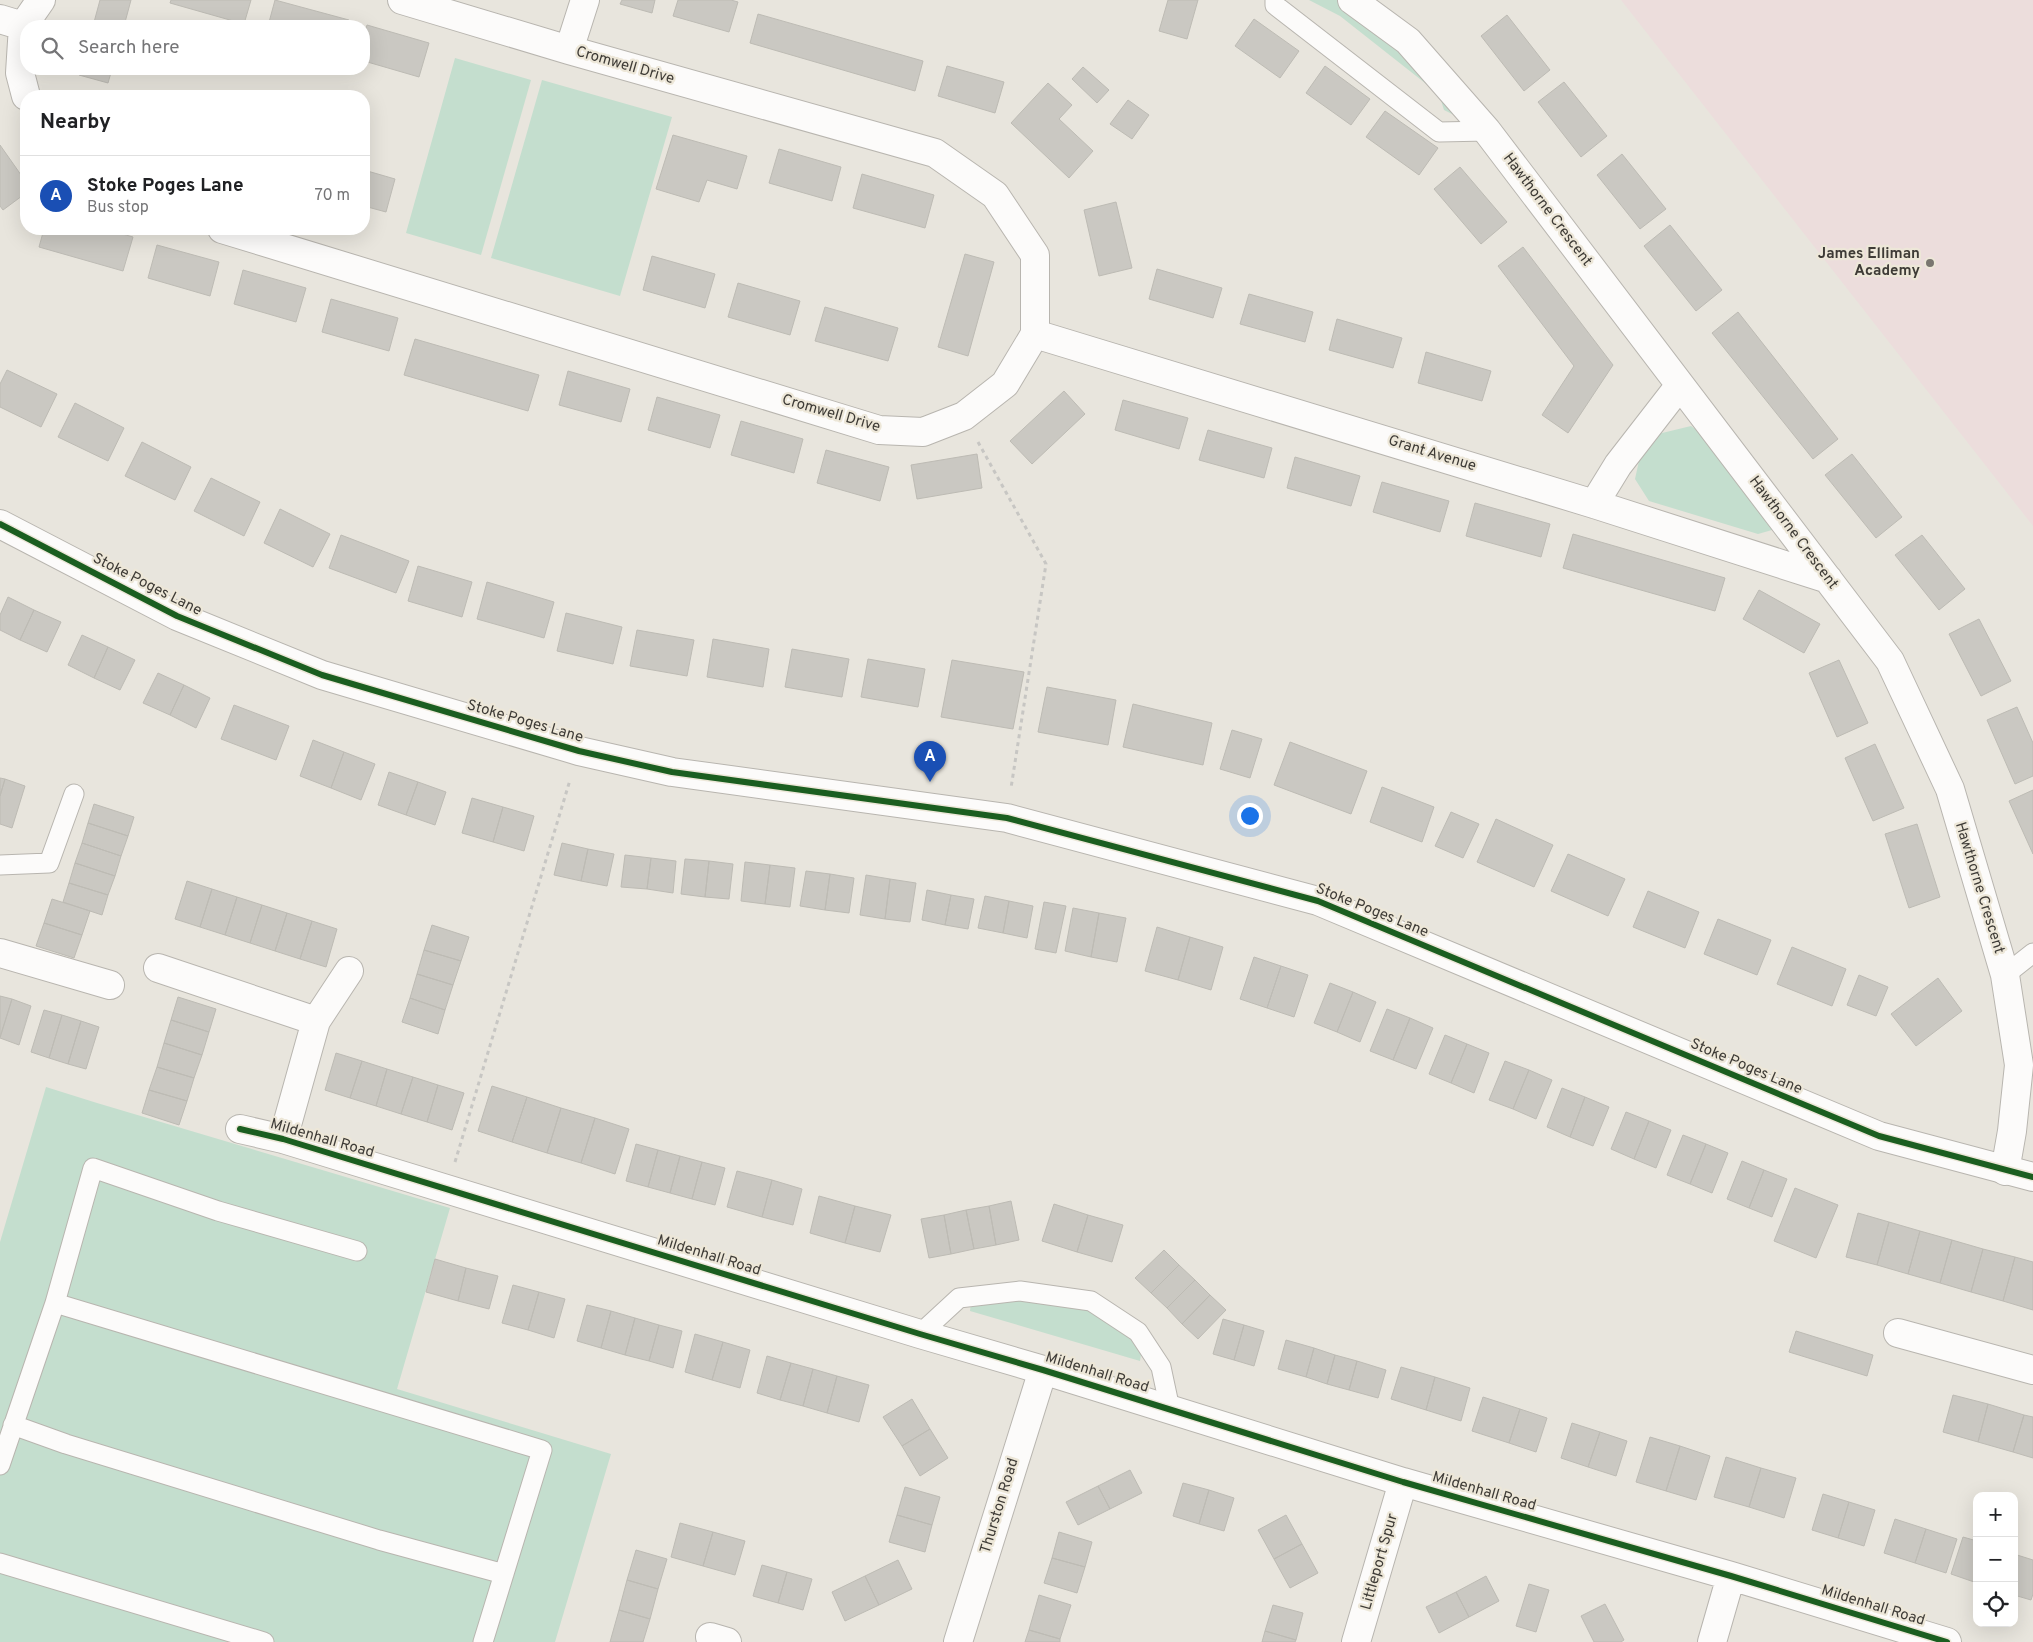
<!DOCTYPE html>
<html lang="en">
<head>
<meta charset="utf-8">
<style>
  body { margin:0; font-family:Overpass,sans-serif; background:#f2f2f2; color:#202124 }
  .controls { position:absolute; right:15px; bottom:15px; display:grid; overflow:hidden; border-radius:10px; box-shadow:0 5px 20px #0002 }
  .controls button { width:45px; height:45px; display:grid; place-items:center; padding:0; border:0; border-bottom:1px solid #e0e0e0; background:#fff; color:#202124; font:25px sans-serif }
  .you { position:absolute; left:1249px; top:815px; width:18px; height:18px; margin:-12px; border:4px solid #fff; border-radius:50%; background:#1a73e8; box-shadow:0 0 0 8px #1a73e833 }
  .badge { display:grid; place-items:center; width:32px; height:32px; border-radius:50%; background:#ea580c; color:#fff; font-size:16px; font-weight:700 }
  .pin { position:absolute; translate:-50% -41px; filter:drop-shadow(0 1px 2px #0008) }
  .pin::after { content:''; position:absolute; top:26px; width:18px; height:15px; background:inherit; clip-path:polygon(0 0,100% 0,50% 100%) }
  .list { margin:0; padding:0; list-style:none }
  h2 { display:flex; justify-content:space-between; align-items:center; height:65px; margin:0; padding:0 20px; font-size:21px }
  h2 small { font-size:16px; font-weight:400; color:#757577 }
  .list li { display:grid; grid-template-columns:32px 1fr auto; gap:15px; align-items:center; box-sizing:border-box; height:80px; padding:0 20px; border-top:1px solid #e0e0e0 }
  .list b { display:block; font-size:19px; white-space:nowrap }
  .list p { margin:0; font-size:16px; white-space:nowrap; color:#757577 }
  .list em { font-size:16px; font-style:normal; color:#757577 }
  .icon { flex:none; width:28px; height:28px; fill:none; stroke:currentColor; stroke-width:2; stroke-linecap:round; stroke-linejoin:round }
  .map { position:relative; flex:none; width:2033px; height:1642px; overflow:hidden }
  .search { position:absolute; background:#fff; box-shadow:0 5px 20px #0002; left:20px; top:20px; width:350px; height:55px; display:flex; align-items:center; gap:12px; box-sizing:border-box; padding:0 18px; border-radius:20px; color:#757577; font-size:19px }
  .panel { position:absolute; background:#fff; box-shadow:0 5px 20px #0002; left:20px; top:90px; width:350px; height:145px; border-radius:20px }
  .map>svg:first-child { display:block }
</style>
</head>
<body>
<div class="map">
<svg width="2033" height="1642" viewBox="0 0 2033 1642">
  <rect width="100%" height="100%" fill="#e8e5dd"/>
  <path fill="#ecdddc" d="M1621,0H2033V526Z"/>
  <path fill="#c4dece" d="M1309,0H1349L1462,116L1454,115L1444,110L1439,94L1340,16Z
    M455,58L531,80L481,255L406,233Z
    M542,80L672,117L620,296L491,258Z
    M1691,426L1712,441L1773,518L1772,530L1758,534L1649,501L1635,479L1641,452L1658,434Z
    M46,1087L97,1103L450,1208L397,1389L611,1454L555,1642H0V1242Z
    M1032,1299L1075,1304L1107,1316L1142,1348L1140,1361L970,1311L971,1303Z"/>
  <path fill="#cac8c2" stroke="#bdbbb4" d="M100,0H131L124,26H93Z
    M171,0H251L244,24L170,3Z
    M275,0L349,20L347,26H268Z
    M622,0H655L652,13L620,4Z
    M678,0H731L738,2L729,32L673,16Z
    M1168,0H1198L1187,39L1159,31Z
    M758,14L923,61L915,91L750,43Z
    M1507,15L1550,70L1524,91L1481,36Z
    M1254,19L1299,51L1280,78L1235,46Z
    M367,25L429,43L419,77L364,61V35Z
    M947,66L1004,82L995,113L938,96Z
    M1325,66L1370,99L1351,125L1306,93Z
    M1083,67L1109,90L1097,103L1072,79Z
    M81,69H112L108,83L79,75Z
    M1564,82L1607,136L1581,157L1538,102Z
    M1048,83L1072,105L1059,119L1093,151L1069,178L1011,123Z
    M1128,100L1149,115L1132,139L1110,124Z
    M1385,111L1438,148L1419,175L1366,137Z
    M673,135L747,156L737,189L707,180L699,202L656,189Z
    M0,145L26,182V193L3,210L0,206Z
    M779,149L841,167L832,201L769,183Z
    M1622,154L1666,209L1640,229L1597,175Z
    M1460,167L1507,222L1481,244L1434,189Z
    M364,170L395,179L386,212L364,206Z
    M862,174L934,195L925,228L853,208Z
    M1116,202L1132,268L1099,276L1084,210Z
    M1670,225L1722,290L1696,311L1644,246Z
    M44,229H105L133,237L123,271L39,247Z
    M157,245L219,262L210,296L148,278Z
    M1523,247L1613,365L1568,433L1542,415L1574,366L1498,266Z
    M965,254L994,262L968,356L938,347Z
    M652,256L715,274L705,308L643,290Z
    M1157,269L1222,288L1213,318L1149,299Z
    M243,270L306,288L296,322L234,304Z
    M738,283L800,301L790,335L728,317Z
    M1249,294L1313,312L1305,342L1240,324Z
    M331,299L398,318L389,351L322,332Z
    M825,307L898,328L888,361L815,341Z
    M1738,312L1838,439L1813,459L1712,333Z
    M1337,319L1402,338L1393,368L1329,350Z
    M415,339L539,375L528,411L404,375Z
    M1426,352L1491,371L1482,401L1418,383Z
    M7,370L57,394L41,427L0,407V384Z
    M568,371L630,389L621,422L559,405Z
    M1064,391L1085,414L1032,464L1010,441Z
    M657,397L720,415L710,448L648,430Z
    M1123,400L1188,418L1179,449L1115,430Z
    M75,403L124,428L108,461L58,437Z
    M741,421L803,439L794,473L731,455Z
    M1208,430L1272,448L1264,478L1199,460Z
    M142,442L191,467L175,500L125,476Z
    M826,450L889,467L880,501L817,483Z
    M977,454L982,488L917,499L911,465Z
    M1852,454L1902,517L1876,538L1825,475Z
    M1295,457L1360,476L1351,506L1287,488Z
    M211,478L260,502L244,536L194,511Z
    M1382,482L1449,501L1440,532L1373,512Z
    M1475,503L1550,524L1541,557L1466,536Z
    M280,509L330,534L313,567L264,543Z
    M1573,534L1725,578L1715,611L1563,568Z
    M341,535L409,561L396,593L329,568Z
    M1922,535L1965,589L1939,610L1895,555Z
    M418,566L472,582L462,617L408,601Z
    M487,582L554,602L544,638L477,619Z
    M1759,590L1820,624L1804,653L1743,619Z
    M8,597L34,610L20,640L0,630V615Z
    M34,610L61,622L47,652L20,640Z
    M566,613L622,627L613,664L557,651Z
    M1979,619L2011,681L1981,696L1949,634Z
    M637,630L694,640L687,676L630,666Z
    M82,635L108,647L94,678L68,665Z
    M713,639L769,649L763,687L707,677Z
    M108,647L135,660L120,690L94,678Z
    M792,649L849,659L842,697L785,687Z
    M868,659L925,669L918,707L861,697Z
    M952,660L1024,672L1013,729L941,717Z
    M1839,660L1868,723L1837,737L1809,673Z
    M158,673L184,685L170,715L143,703Z
    M184,685L210,698L196,728L170,715Z
    M1047,687L1116,700L1108,745L1038,732Z
    M1133,704L1212,723L1203,765L1123,747Z
    M234,705L289,726L276,760L221,739Z
    M2017,707L2033,743V776L2015,784L1987,720Z
    M1232,730L1262,739L1250,778L1220,769Z
    M313,740L344,752L331,788L300,776Z
    M1290,742L1367,771L1351,814L1274,785Z
    M1875,744L1904,808L1873,821L1845,758Z
    M344,752L375,764L361,800L331,788Z
    M389,772L418,782L406,815L378,805Z
    M0,778L5,779L0,796Z
    M5,779L25,786L12,828L0,824V796Z
    M418,782L446,792L435,825L406,815Z
    M1382,787L1434,807L1422,842L1370,822Z
    M2033,790V854L2009,801Z
    M472,798L503,807L493,842L462,833Z
    M94,804L134,817L128,836L88,823Z
    M503,807L534,816L524,851L493,842Z
    M1451,812L1479,824L1463,858L1435,846Z
    M1496,819L1553,845L1534,887L1477,862Z
    M88,823L128,836L121,856L82,843Z
    M1917,824L1940,897L1909,908L1885,834Z
    M82,843L121,856L115,876L75,863Z
    M562,843L588,849L581,881L554,875Z
    M588,849L614,854L607,886L581,881Z
    M1568,854L1625,879L1608,916L1551,891Z
    M625,855L651,858L647,889L621,887Z
    M651,858L676,861L673,893L647,889Z
    M685,859L709,861L705,897L681,894Z
    M709,861L733,864L729,899L705,897Z
    M745,862L770,865L765,904L741,901Z
    M75,863L115,876L108,895L69,883Z
    M770,865L795,868L790,907L765,904Z
    M806,871L830,874L825,910L800,906Z
    M830,874L854,878L849,913L825,910Z
    M866,875L890,879L885,919L860,915Z
    M890,879L916,883L910,922L885,919Z
    M187,881L212,889L200,927L175,919Z
    M69,883L108,895L102,915L63,902Z
    M212,889L237,897L225,935L200,927Z
    M927,890L951,895L945,925L922,920Z
    M1648,891L1699,912L1685,948L1633,927Z
    M951,895L974,899L968,929L945,925Z
    M985,896L1009,901L1003,933L978,928Z
    M237,897L262,905L250,943L225,935Z
    M52,899L90,911L82,935L44,923Z
    M1009,901L1033,906L1027,938L1003,933Z
    M1044,902L1066,906L1056,953L1035,949Z
    M262,905L287,913L275,951L250,943Z
    M1073,908L1099,913L1091,957L1065,951Z
    M287,913L312,921L300,959L275,951Z
    M1099,913L1126,918L1117,962L1091,957Z
    M1718,919L1771,940L1757,975L1704,954Z
    M312,921L337,929L326,967L300,959Z
    M44,923L82,935L74,958L36,946Z
    M432,925L469,937L461,961L424,950Z
    M1157,927L1190,937L1178,980L1145,971Z
    M1190,937L1223,947L1211,990L1178,980Z
    M1792,947L1846,969L1832,1006L1777,984Z
    M424,950L461,961L453,985L417,974Z
    M1254,957L1281,966L1267,1008L1240,999Z
    M1281,966L1308,975L1294,1017L1267,1008Z
    M417,974L453,985L445,1010L410,998Z
    M1859,975L1888,987L1876,1016L1847,1005Z
    M1938,978L1962,1011L1916,1046L1891,1014Z
    M1330,983L1353,992L1337,1032L1314,1023Z
    M1353,992L1376,1002L1360,1042L1337,1032Z
    M0,996L12,999L0,1037Z
    M178,997L216,1009L209,1032L171,1020Z
    M410,998L445,1010L438,1034L402,1022Z
    M12,999L31,1006L19,1045L0,1038Z
    M1387,1009L1410,1018L1393,1060L1370,1051Z
    M44,1010L62,1015L49,1058L31,1052Z
    M62,1015L81,1021L68,1064L49,1058Z
    M1410,1018L1433,1028L1416,1069L1393,1060Z
    M171,1020L209,1032L202,1055L164,1043Z
    M81,1021L99,1027L86,1069L68,1064Z
    M1445,1035L1467,1044L1451,1083L1429,1074Z
    M164,1043L202,1055L194,1078L157,1067Z
    M1467,1044L1489,1053L1474,1093L1451,1083Z
    M336,1053L362,1061L350,1098L325,1090Z
    M362,1061L387,1069L376,1106L350,1098Z
    M1505,1061L1529,1070L1513,1109L1489,1100Z
    M157,1067L194,1078L187,1101L149,1090Z
    M387,1069L413,1077L401,1114L376,1106Z
    M1529,1070L1552,1080L1536,1119L1513,1109Z
    M413,1077L438,1085L427,1122L401,1114Z
    M438,1085L464,1093L452,1130L427,1122Z
    M492,1086L527,1097L512,1142L478,1131Z
    M1562,1088L1585,1097L1570,1137L1547,1127Z
    M149,1090L187,1101L179,1125L142,1113Z
    M527,1097L561,1108L547,1153L512,1142Z
    M1585,1097L1609,1107L1593,1146L1570,1137Z
    M561,1108L595,1118L581,1163L547,1153Z
    M1626,1112L1649,1121L1634,1159L1611,1149Z
    M595,1118L629,1129L615,1174L581,1163Z
    M1649,1121L1671,1130L1656,1168L1634,1159Z
    M1683,1135L1706,1144L1690,1184L1667,1175Z
    M636,1144L658,1150L648,1187L626,1181Z
    M1706,1144L1728,1153L1712,1193L1690,1184Z
    M658,1150L680,1156L670,1193L648,1187Z
    M680,1156L702,1162L692,1199L670,1193Z
    M1742,1161L1764,1170L1749,1208L1727,1199Z
    M702,1162L725,1168L715,1205L692,1199Z
    M1764,1170L1787,1179L1772,1217L1749,1208Z
    M737,1171L772,1180L762,1217L727,1207Z
    M772,1180L802,1189L793,1225L762,1217Z
    M1795,1188L1838,1205L1816,1258L1774,1241Z
    M819,1196L855,1206L845,1243L810,1233Z
    M1011,1201L1019,1240L996,1245L989,1206Z
    M1054,1204L1088,1215L1077,1252L1042,1241Z
    M855,1206L891,1215L880,1252L845,1243Z
    M989,1206L996,1245L974,1249L966,1210Z
    M966,1210L974,1249L951,1254L944,1215Z
    M1858,1213L1889,1222L1877,1265L1846,1257Z
    M944,1215L951,1254L929,1258L921,1219Z
    M1088,1215L1123,1225L1112,1262L1077,1252Z
    M1889,1222L1920,1231L1908,1274L1877,1265Z
    M1920,1231L1952,1240L1940,1283L1908,1274Z
    M1952,1240L1983,1249L1971,1292L1940,1283Z
    M1983,1249L2015,1257L2003,1301L1971,1292Z
    M1164,1250L1179,1265L1151,1293L1135,1278Z
    M2015,1257L2033,1262V1310L2003,1301Z
    M435,1259L466,1268L458,1301L426,1292Z
    M1179,1265L1195,1280L1167,1308L1151,1293Z
    M466,1268L498,1276L489,1309L458,1301Z
    M1195,1280L1210,1295L1182,1324L1167,1308Z
    M513,1285L539,1292L528,1330L502,1323Z
    M539,1292L565,1299L554,1338L528,1330Z
    M1210,1295L1226,1310L1198,1339L1182,1324Z
    M587,1305L611,1311L601,1348L577,1341Z
    M611,1311L635,1318L625,1355L601,1348Z
    M635,1318L659,1325L649,1361L625,1355Z
    M1223,1319L1244,1325L1234,1360L1213,1354Z
    M659,1325L682,1331L673,1368L649,1361Z
    M1244,1325L1264,1331L1254,1366L1234,1360Z
    M1796,1331L1873,1355L1867,1376L1789,1352Z
    M695,1334L723,1342L712,1380L685,1372Z
    M1286,1340L1314,1348L1306,1377L1278,1369Z
    M723,1342L750,1350L740,1388L712,1380Z
    M1314,1348L1335,1355L1327,1384L1306,1377Z
    M1335,1355L1357,1361L1349,1390L1327,1384Z
    M767,1356L791,1363L780,1400L757,1393Z
    M1357,1361L1386,1370L1378,1398L1349,1390Z
    M791,1363L813,1369L803,1406L780,1400Z
    M1401,1367L1435,1377L1426,1410L1391,1399Z
    M813,1369L837,1376L827,1413L803,1406Z
    M837,1376L869,1385L859,1422L827,1413Z
    M1435,1377L1470,1388L1461,1421L1426,1410Z
    M1953,1395L1988,1404L1978,1442L1943,1432Z
    M1483,1397L1520,1409L1509,1443L1472,1431Z
    M912,1399L930,1429L902,1446L883,1417Z
    M1988,1404L2024,1415L2013,1452L1978,1442Z
    M1520,1409L1547,1418L1536,1452L1509,1443Z
    M2024,1415L2033,1417V1458L2013,1452Z
    M1572,1423L1600,1432L1588,1467L1561,1458Z
    M930,1429L948,1458L920,1476L902,1446Z
    M1600,1432L1627,1441L1616,1476L1588,1467Z
    M1650,1437L1680,1446L1666,1491L1636,1482Z
    M1680,1446L1710,1456L1696,1500L1666,1491Z
    M1726,1457L1761,1468L1749,1507L1714,1497Z
    M1761,1468L1796,1478L1784,1518L1749,1507Z
    M1130,1470L1142,1493L1110,1509L1098,1486Z
    M1183,1483L1209,1490L1199,1524L1173,1516Z
    M1098,1486L1110,1509L1078,1525L1066,1502Z
    M905,1487L940,1497L932,1525L897,1515Z
    M1209,1490L1234,1498L1224,1531L1199,1524Z
    M1823,1494L1849,1502L1838,1538L1812,1530Z
    M1849,1502L1875,1510L1864,1546L1838,1538Z
    M897,1515L932,1525L925,1552L889,1542Z
    M1286,1515L1302,1544L1274,1559L1258,1530Z
    M1895,1519L1926,1529L1915,1563L1884,1553Z
    M680,1523L713,1532L703,1566L671,1557Z
    M1926,1529L1957,1539L1946,1573L1915,1563Z
    M713,1532L745,1541L735,1575L703,1566Z
    M1059,1532L1092,1542L1085,1567L1052,1558Z
    M1963,1537L1977,1541V1583L1951,1574Z
    M1302,1544L1318,1573L1290,1588L1274,1559Z
    M636,1550L667,1559L658,1589L627,1580Z
    M2014,1554L2033,1560V1594L2031,1600L2014,1595Z
    M1052,1558L1085,1567L1077,1593L1044,1583Z
    M898,1560L912,1589L879,1605L865,1576Z
    M762,1565L787,1572L778,1603L753,1596Z
    M787,1572L812,1579L803,1610L778,1603Z
    M865,1576L879,1605L845,1621L832,1592Z
    M1486,1576L1499,1601L1469,1617L1456,1592Z
    M627,1580L658,1589L650,1619L619,1610Z
    M1529,1584L1549,1590L1536,1632L1516,1626Z
    M1456,1592L1469,1617L1439,1633L1426,1607Z
    M1039,1595L1071,1605L1060,1639L1029,1630Z
    M1605,1604L1624,1640L1621,1642H1594L1581,1616Z
    M1273,1605L1303,1613L1296,1640L1265,1631Z
    M619,1610L650,1619L643,1642H610Z
    M1029,1630L1060,1639V1642H1025Z
    M1265,1631L1296,1640L1295,1642H1262Z"/>
  <g fill="none" stroke-linecap="round" stroke-linejoin="round">
    <g stroke="#b8b5af" stroke-width="21">
      <path id="service" d="M1275,0V5L1439,132L1487,131
        M0,865L49,863L74,794
        M2005,975L2033,953
        M55,1303L542,1450L483,1642
        M920,1334L959,1298L1020,1291L1091,1301L1138,1332L1161,1367L1170,1409
        M13,1425L66,1444L379,1540L504,1574
        M0,1465L55,1303L93,1168L218,1211L357,1251
        M0,1563L264,1642"/>
    </g>
    <g stroke="#b8b5af" stroke-width="30">
      <path id="minor" d="M1352,0L1408,41L1487,131L1890,661L1950,789L2005,975L2019,1065L2012,1131L2005,1171
        M0,19L23,26
        M569,50L585,0
        M26,96L20,73L23,26L41,0
        M222,229L879,430L923,432L964,416L1005,384L1035,334V255L995,195L935,153L569,50L402,0
        M1035,334L1594,504L1828,579
        M1594,504L1618,465L1680,385
        M0,953L110,985
        M158,968L316,1021L349,971
        M240,1129L283,1139L920,1334L1043,1370L1403,1482L1731,1576L1947,1642
        M283,1139L316,1021
        M1898,1333L2033,1370
        M710,1637L727,1642
        M958,1642L1043,1370
        M1356,1642L1403,1482
        M1712,1642L1731,1576"/>
    </g>
    <g stroke="#b8b5af" stroke-width="30">
      <path id="tertiary" d="M0,524L177,616L322,675L579,751L672,772L1007,818L1318,901L1879,1136L2033,1177"/>
    </g>
    <path stroke="#c7c6c3" stroke-width="3" stroke-dasharray="4 4" stroke-linecap="butt" d="M978,442L1046,564L1011,788
      M455,1162L570,780"/>
    <use href="#service" stroke="#fcfbfa" stroke-width="19"/>
    <use href="#minor" stroke="#fcfbfa" stroke-width="28"/>
    <use href="#tertiary" stroke="#fcfbfa" stroke-width="28"/>
    <g stroke="#ede7d8" stroke-width="9">
      <path id="cycleway" d="M0,524L177,616L322,675L579,751L672,772L1007,818L1318,901L1879,1136L2033,1177
        M240,1129L283,1139L920,1334L1043,1370L1403,1482L1731,1576L1947,1642"/>
    </g>
    <use href="#cycleway" stroke="#1b5e20" stroke-width="6"/>
  </g>
  <circle fill="#7a7670" stroke="#ede7d8" stroke-width="2" cx="1930" cy="263" r="5"/>
  <g text-anchor="middle" dominant-baseline="central" stroke-width="4.5" stroke-linejoin="round" paint-order="stroke">
    <g font-size="15" fill="#3e3b36" stroke="#ede7d8">
      <text transform="translate(625 66) rotate(16)">Cromwell Drive</text>
      <text transform="translate(1547 210) rotate(53)">Hawthorne Crescent</text>
      <text transform="translate(831 414) rotate(16)">Cromwell Drive</text>
      <text transform="translate(1432 454) rotate(17)">Grant Avenue</text>
      <text transform="translate(1793 533) rotate(53)">Hawthorne Crescent</text>
      <text transform="translate(147 585) rotate(27)">Stoke Poges Lane</text>
      <text transform="translate(525 722) rotate(16)">Stoke Poges Lane</text>
      <text transform="translate(1979 888) rotate(73)">Hawthorne Crescent</text>
      <text transform="translate(1372 911) rotate(22)">Stoke Poges Lane</text>
      <text transform="translate(1746 1067) rotate(23)">Stoke Poges Lane</text>
      <text transform="translate(322 1139) rotate(16)">Mildenhall Road</text>
      <text transform="translate(709 1256) rotate(17)">Mildenhall Road</text>
      <text transform="translate(1097 1373) rotate(17)">Mildenhall Road</text>
      <text transform="translate(1484 1492) rotate(16)">Mildenhall Road</text>
      <text transform="translate(1000 1506) rotate(-73)">Thurston Road</text>
      <text transform="translate(1380 1562) rotate(-74)">Littleport Spur</text>
      <text transform="translate(1873 1606) rotate(17)">Mildenhall Road</text>
    </g>
    <g font-size="15" font-weight="bold" fill="#3e3b36" stroke="#ede7d8" text-anchor="end">
      <text x="1920" y="254">James Elliman<tspan x="1920" dy="17">Academy</tspan></text>
    </g>
  </g>
</svg>
<div class="controls">
<button>+</button>
<button>−</button>
<button><svg class="icon" aria-label="locate" viewBox="0 0 24 24"><circle cx="12" cy="12" r="6"/><path d="M12 2v4M12 18v4M2 12h4M18 12h4"/></svg></button>
</div>
<div class="you"></div>
<div class="pin badge" style="left:930px;top:782px;background:#1a4fb4">A</div>
<div class="search"><svg class="icon" aria-label="search" viewBox="0 0 24 24"><circle cx="10" cy="10" r="6"/><path d="M15 15l6 6"/></svg>Search here</div>
<section class="panel">
<h2>Nearby<small></small></h2>
<ul class="list">
<li><span class="badge" style="background:#1a4fb4">A</span><div><b>Stoke Poges Lane</b><p>Bus stop</p></div><em>70 m</em></li>
</ul>
</section>
</div>
</body>
</html>
